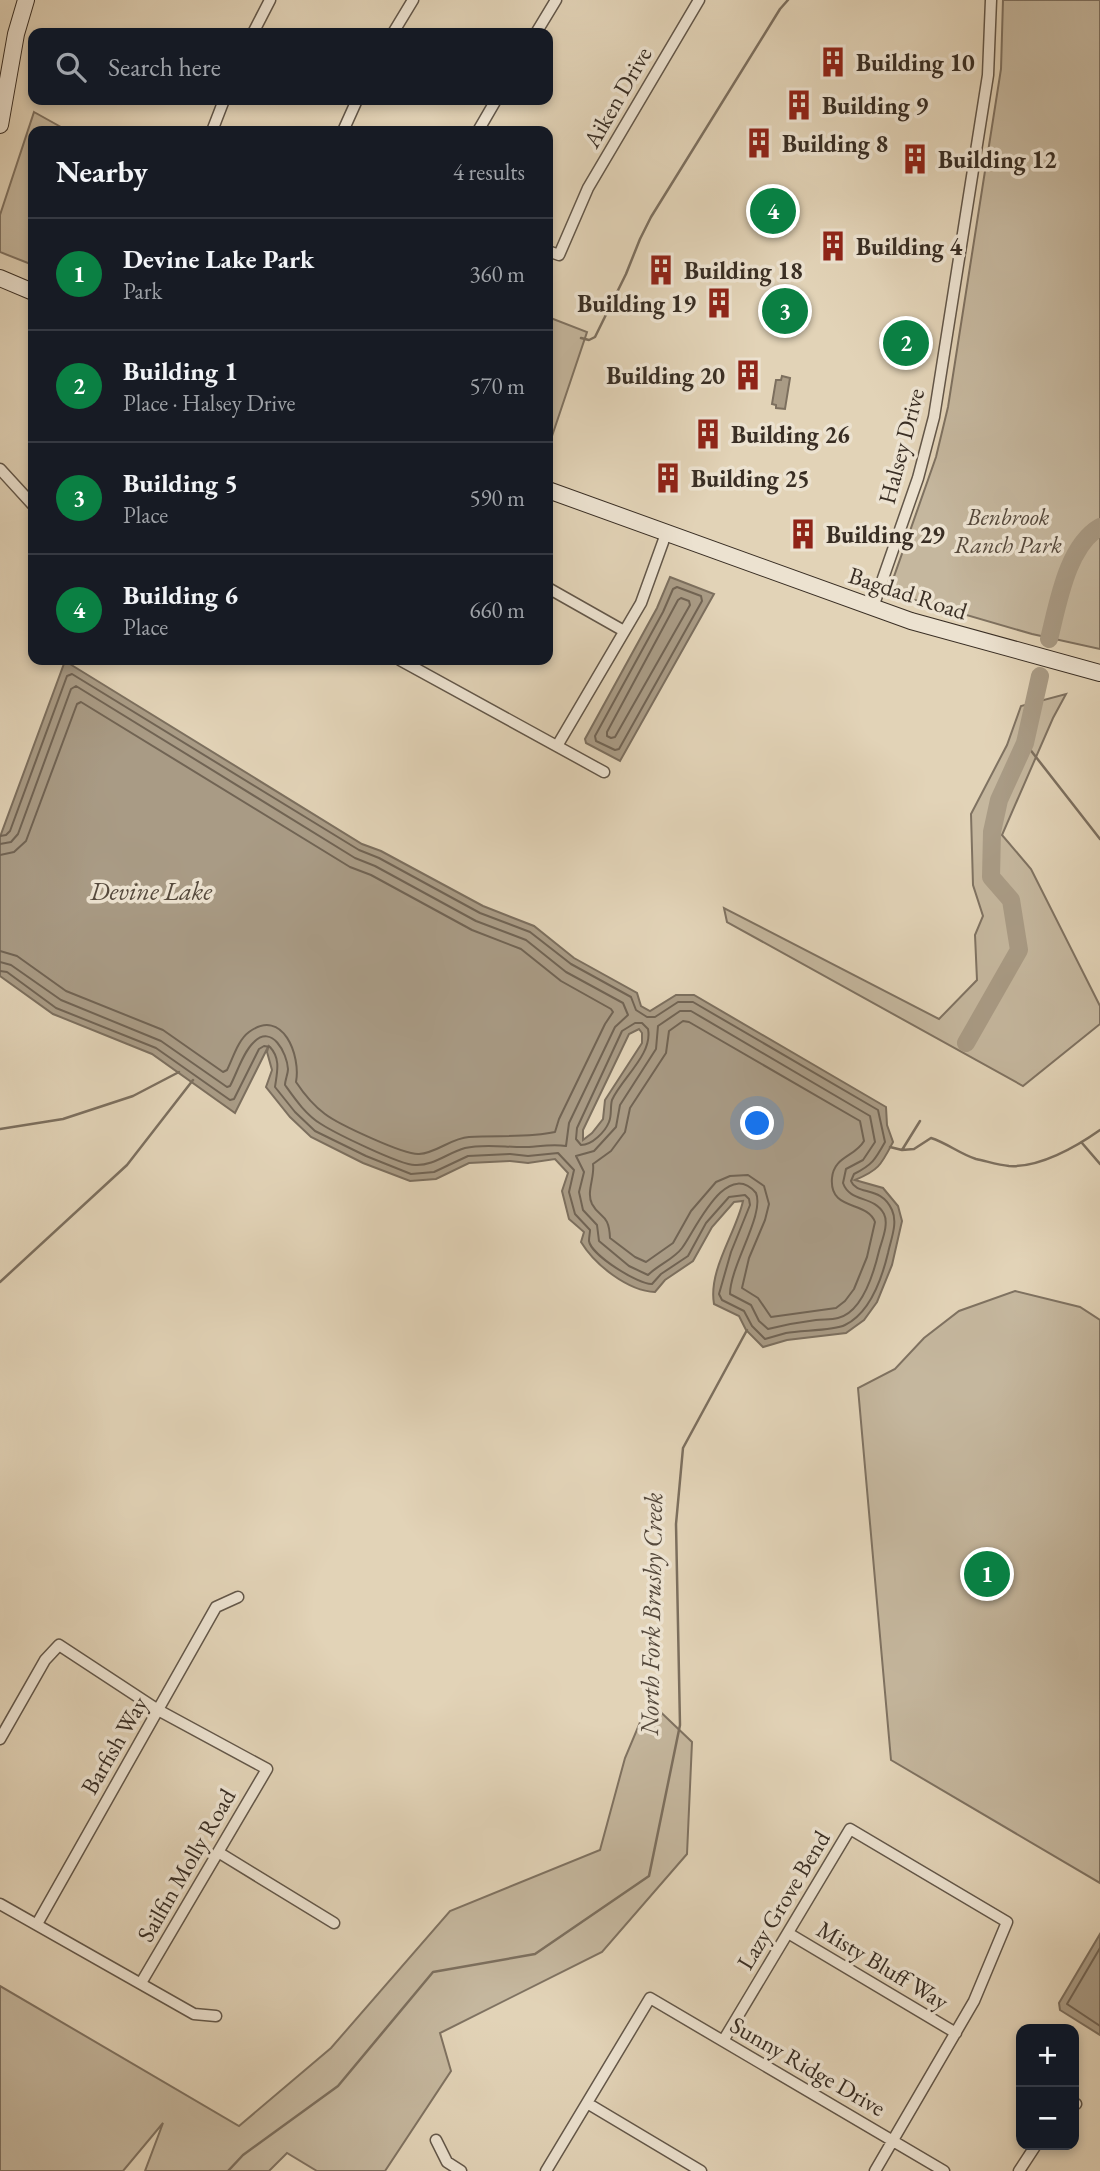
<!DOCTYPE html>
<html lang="en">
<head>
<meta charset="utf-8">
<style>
  body { margin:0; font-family:"EB Garamond",serif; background:#242831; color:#f1f3f6 }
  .controls { position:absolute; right:21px; bottom:21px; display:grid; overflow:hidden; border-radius:14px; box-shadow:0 4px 10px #0003 }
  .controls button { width:63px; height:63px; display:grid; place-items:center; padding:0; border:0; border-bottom:2px solid #363941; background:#171b24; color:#f1f3f6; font:35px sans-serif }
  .you { position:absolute; left:758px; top:1124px; width:24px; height:24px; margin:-18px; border:5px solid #fff; border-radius:50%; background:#1a73e8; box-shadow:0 0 0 10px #1a73e833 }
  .badge { display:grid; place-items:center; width:46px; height:46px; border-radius:50%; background:#0b8043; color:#fff; font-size:23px; font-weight:700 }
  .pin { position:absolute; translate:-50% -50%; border:4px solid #fff; box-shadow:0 2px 7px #0006 }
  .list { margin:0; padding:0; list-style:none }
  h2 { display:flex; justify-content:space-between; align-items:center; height:91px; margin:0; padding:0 28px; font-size:30px }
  h2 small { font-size:23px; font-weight:400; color:#9ea1a6 }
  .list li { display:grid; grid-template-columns:46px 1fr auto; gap:21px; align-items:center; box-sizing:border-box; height:112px; padding:0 28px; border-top:2px solid #363941 }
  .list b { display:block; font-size:26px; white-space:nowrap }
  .list p { margin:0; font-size:23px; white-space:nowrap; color:#9ea1a6 }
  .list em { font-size:23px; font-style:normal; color:#9ea1a6 }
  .icon { flex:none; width:38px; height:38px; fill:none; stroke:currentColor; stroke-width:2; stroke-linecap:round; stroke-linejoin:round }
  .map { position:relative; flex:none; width:1100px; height:2171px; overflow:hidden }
  .search { position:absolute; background:#171b24; box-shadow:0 4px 10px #0003; left:28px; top:28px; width:525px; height:77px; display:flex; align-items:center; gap:18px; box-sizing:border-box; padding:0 24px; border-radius:14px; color:#9ea1a6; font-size:26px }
  .panel { position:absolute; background:#171b24; box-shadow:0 4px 10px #0003; left:28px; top:126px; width:525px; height:539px; border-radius:14px }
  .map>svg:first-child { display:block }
</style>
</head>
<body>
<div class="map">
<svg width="1100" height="2171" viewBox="0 0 1100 2171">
  <rect width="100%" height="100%" fill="#e2d3b7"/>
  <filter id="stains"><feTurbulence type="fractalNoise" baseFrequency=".00286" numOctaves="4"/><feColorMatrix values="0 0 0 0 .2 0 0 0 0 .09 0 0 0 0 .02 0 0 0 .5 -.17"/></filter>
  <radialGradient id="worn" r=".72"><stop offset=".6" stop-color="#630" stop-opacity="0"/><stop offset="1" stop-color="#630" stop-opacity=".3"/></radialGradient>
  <path fill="#c5b79e" stroke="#7f7261" stroke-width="2" d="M1003,0H1100V649L1032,634L891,593V585L936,457L948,407L1001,69Z
    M34,112L68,131H33V265L0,252V215Z
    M548,317L587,332L548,448Z
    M1066,694L1053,718L1002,835L1031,869L1100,1006V1024L1023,1086L727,922L724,908L939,1019L977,980L975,935L983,916L973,885L971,814L1007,745L1021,706Z
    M1015,1291L1080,1307L1100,1320V1883L891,1760L858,1388L895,1369L924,1338L959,1311Z
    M649,1701L692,1742L687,1854L602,1952L440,2033L451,2071L385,2171H317L287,2153L269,2171H145L163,2123L123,2171H0V1986L239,2126L331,2048L450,1911L600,1850L625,1758Z"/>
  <path fill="#a99b85" stroke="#7c6f5e" stroke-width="2" fill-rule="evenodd" d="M782,376L790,378L785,409L776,408V405L772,404L776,380H781Z
    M670,577L714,594L620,761L586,743L585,739L657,608Z
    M65,661L362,844L381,851L483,906L534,926L574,958L637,993L641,1006L650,1011L676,995H694L886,1107L887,1125L893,1142C881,1165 879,1170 855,1180L883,1188L898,1206L902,1221L892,1265L877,1302L864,1320L846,1333L787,1340L763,1347L746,1330L739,1316L714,1304C708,1270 736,1233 743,1201L734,1202L712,1227L693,1261L665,1280L655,1292C628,1291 595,1265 581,1242L584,1232L569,1219L562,1191L568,1173L555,1159L528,1163L510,1161L469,1163L436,1179L410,1181L363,1163L311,1137L290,1117L266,1087L272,1070L267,1052L269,1045L235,1113L152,1054L53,1014L0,976V837ZM639,1029L642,1033V1043L605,1100L603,1119L592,1133L583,1140V1130L629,1034Z
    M1100,1934V2035L1060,2010L1059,2003Z"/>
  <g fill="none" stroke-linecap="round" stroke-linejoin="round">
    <path stroke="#716454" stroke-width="2" d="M677,587L701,596L702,601L619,749L615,750L596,741L595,736L663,612L673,589Z
      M681,598L689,601L690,605L615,737L611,738L607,736V732L678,600Z
      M0,836L6,835L10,831L67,676L72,674L359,850L379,858L480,913L530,932L571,964L631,997L636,1010L647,1017H655L678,1002H693L878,1110L885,1142C875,1160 872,1165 854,1174L851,1181C857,1196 881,1185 892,1210C898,1223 891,1239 888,1253C882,1278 870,1313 845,1325C833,1331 801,1330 786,1333C779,1335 772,1337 765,1339L752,1326L744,1311L722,1300L719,1294L731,1252L750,1205L749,1199L745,1195L729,1197L706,1223L688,1256L661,1274L652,1284C639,1285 591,1255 589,1241C589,1237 590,1233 590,1230L575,1214L569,1192L574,1170L558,1153L528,1156L510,1154L468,1156L434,1172L411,1174L366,1156L315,1131L295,1112L275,1087C277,1072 281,1059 270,1047L264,1046L259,1049L234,1099L230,1100L156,1048L56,1008L7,972L0,971
      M0,844L11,842L18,834L71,689L76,686L355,858L375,866L476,921L526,940L566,972L623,1003L628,1015L615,1027L569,1123L566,1146C553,1144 542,1146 529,1147C508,1148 486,1143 465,1148C447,1153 434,1166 415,1165C400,1165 335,1133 321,1124C306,1115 295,1099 285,1085C285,1080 288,1074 288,1069C287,1053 272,1024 254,1042C243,1052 237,1073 230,1086L227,1087L161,1041L61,1000L11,965L0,962
      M0,855L14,852L26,841L77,704L81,702L350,867L371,875L472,930L521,949L561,981L611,1009L613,1012L605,1024L559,1119L555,1132C527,1138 498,1135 469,1137C451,1138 437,1153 419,1154C404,1155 338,1124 325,1114C314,1106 304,1094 296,1082C301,1056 283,1007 249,1032C238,1040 233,1058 227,1070L223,1072L163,1030L66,991L17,956L0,951
      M680,1011H691L870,1116L875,1142L863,1160L846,1169L843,1183C850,1203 874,1195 884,1214C889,1224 882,1240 879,1251C874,1272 863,1312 838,1318C831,1320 823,1319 816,1320C800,1322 784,1325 768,1329L759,1321L751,1305L730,1294C730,1266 765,1214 756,1193C726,1158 695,1231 682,1248C674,1259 658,1265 648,1275L629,1266L599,1241L597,1225L583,1210L579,1192L584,1172L576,1156L594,1151L616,1127L620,1105L656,1049L658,1026Z
      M683,1021L689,1022L860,1121L864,1141C855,1157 834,1156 832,1178C829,1212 867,1200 875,1222L867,1257L854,1289L845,1301L836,1308L771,1317L758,1298L742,1288L749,1258L765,1220L769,1204L764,1186L748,1175L730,1176L716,1182L691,1211L673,1243L646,1262L635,1257L610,1238C609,1213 600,1219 592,1204C586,1192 595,1177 593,1164L611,1151L625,1132L630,1108L666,1053L669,1031Z
      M635,1023H642L648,1029C653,1054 622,1078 612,1100C610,1107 612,1115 609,1122C605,1132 592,1145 581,1145L576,1139L577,1128L622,1031Z
      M1100,1948L1067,2004L1100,2026"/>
    <path stroke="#7c6f5e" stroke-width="2.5" d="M581,338L589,340L595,337L626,274L640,239L651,217L780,9L788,0
      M1025,743L1100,839
      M0,1129L63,1119L133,1096L179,1072
      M1082,1143L1100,1164
      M890,1147L902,1150L920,1121
      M902,1150L914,1149L931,1138C947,1143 960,1154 976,1159C986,1161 998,1165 1009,1166C1039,1168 1076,1147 1100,1130
      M0,1282L127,1165L193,1080
      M228,2171L243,2155L338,2086L433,1972L535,1954L649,1876L680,1725L676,1524L683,1448L747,1330"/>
    <path stroke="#a99b85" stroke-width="18" d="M1049,639C1058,604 1067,546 1100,527
      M966,1043L1019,950L1011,900L991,877L992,832L999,800L1025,743L1040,676"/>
    <g stroke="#635749" stroke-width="13">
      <path id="street" d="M253,33L270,0
        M393,33L413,0
        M536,33L556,0
        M214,131H212L224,100
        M343,131L357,100
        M478,131L496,100
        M548,251L559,255L588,188L699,0
        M0,469L33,505
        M548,588L624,631
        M873,607L918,478L934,417L988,75L991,0
        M400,660L604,772
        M557,746L641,603L667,531
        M0,1739L45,1660L59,1645L158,1710L267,1769L141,1983
        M218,1852L334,1923
        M0,1904L194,2014L216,2016
        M37,1924L216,1607L238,1597
        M788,1933L956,2033
        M723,2041L850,1829L1007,1922L974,2001L875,2171
        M587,2103L701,2171
        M1074,2105L1076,2104
        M436,2140L447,2162L461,2171
        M546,2171L650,1998L944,2171
        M1019,2171L1036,2145"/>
    </g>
    <g stroke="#392e24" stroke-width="18">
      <path id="secondary" d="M0,125L16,34L26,0
        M0,278L33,292
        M548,490L911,621L1100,673"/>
    </g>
    <use href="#street" stroke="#ece2d0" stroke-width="10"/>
    <use href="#secondary" stroke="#ece2d0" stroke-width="16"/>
  </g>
  <defs>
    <g id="building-bare" transform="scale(2.415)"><path d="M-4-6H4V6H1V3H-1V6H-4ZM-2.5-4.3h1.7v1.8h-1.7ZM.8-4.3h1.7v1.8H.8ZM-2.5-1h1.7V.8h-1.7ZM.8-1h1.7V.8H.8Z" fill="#8f2418" stroke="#ece2d0" stroke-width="2.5" paint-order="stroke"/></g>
  </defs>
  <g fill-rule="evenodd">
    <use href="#building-bare" x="833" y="62"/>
    <use href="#building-bare" x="799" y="105"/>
    <use href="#building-bare" x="759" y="143"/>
    <use href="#building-bare" x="915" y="159"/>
    <use href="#building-bare" x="833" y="246"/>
    <use href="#building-bare" x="661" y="270"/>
    <use href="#building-bare" x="719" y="303"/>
    <use href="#building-bare" x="748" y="375"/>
    <use href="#building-bare" x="708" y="434"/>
    <use href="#building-bare" x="668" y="478"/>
    <use href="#building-bare" x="803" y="534"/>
  </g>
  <g text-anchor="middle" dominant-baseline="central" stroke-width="7" stroke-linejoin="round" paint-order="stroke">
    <g font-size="24" font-weight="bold" fill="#392e24" stroke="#ece2d0" text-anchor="start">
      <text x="856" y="62">Building 10</text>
      <text x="822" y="105">Building 9</text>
      <text x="782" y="143">Building 8</text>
      <text x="938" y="159">Building 12</text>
      <text x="856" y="246">Building 4</text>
      <text x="684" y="270">Building 18</text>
      <text x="696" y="303" text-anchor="end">Building 19</text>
      <text x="725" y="375" text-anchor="end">Building 20</text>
      <text x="731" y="434">Building 26</text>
      <text x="691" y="478">Building 25</text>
      <text x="826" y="534">Building 29</text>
    </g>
    <g font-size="24" fill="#392e24" stroke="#ece2d0">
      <text transform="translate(617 97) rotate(-60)">Aiken Drive</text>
      <text transform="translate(901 446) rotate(-75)">Halsey Drive</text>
      <text transform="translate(908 593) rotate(18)">Bagdad Road</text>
      <text transform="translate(114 1745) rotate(-60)">Barfish Way</text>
      <text transform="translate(186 1865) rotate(-60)">Sailfin Molly Road</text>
      <text transform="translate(783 1900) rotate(-59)">Lazy Grove Bend</text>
      <text transform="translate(883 1965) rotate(31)">Misty Bluff Way</text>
      <text transform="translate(808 2066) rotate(30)">Sunny Ridge Drive</text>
    </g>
    <g font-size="24" font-style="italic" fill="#55493c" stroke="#ece2d0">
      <text x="1008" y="516">Benbrook<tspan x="1008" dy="28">Ranch Park</tspan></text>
    </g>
    <g font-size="26" font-style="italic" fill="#55493c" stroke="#ece2d0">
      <text x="151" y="891">Devine Lake</text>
      <text transform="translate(651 1614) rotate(-89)">North Fork Brushy Creek</text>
    </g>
  </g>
  <rect width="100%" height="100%" filter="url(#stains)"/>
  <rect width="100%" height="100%" fill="url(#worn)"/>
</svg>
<div class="controls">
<button>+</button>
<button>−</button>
</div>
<div class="you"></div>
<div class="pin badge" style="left:987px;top:1574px">1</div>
<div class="pin badge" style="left:906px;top:343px">2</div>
<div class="pin badge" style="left:785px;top:311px">3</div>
<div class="pin badge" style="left:773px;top:211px">4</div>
<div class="search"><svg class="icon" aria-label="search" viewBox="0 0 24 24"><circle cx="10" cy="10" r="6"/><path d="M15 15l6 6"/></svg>Search here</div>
<section class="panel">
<h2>Nearby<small>4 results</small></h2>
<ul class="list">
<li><span class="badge">1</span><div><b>Devine Lake Park</b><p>Park</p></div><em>360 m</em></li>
<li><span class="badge">2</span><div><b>Building 1</b><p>Place · Halsey Drive</p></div><em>570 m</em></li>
<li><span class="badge">3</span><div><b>Building 5</b><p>Place</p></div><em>590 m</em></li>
<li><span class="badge">4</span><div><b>Building 6</b><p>Place</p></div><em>660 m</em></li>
</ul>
</section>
</div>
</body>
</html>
